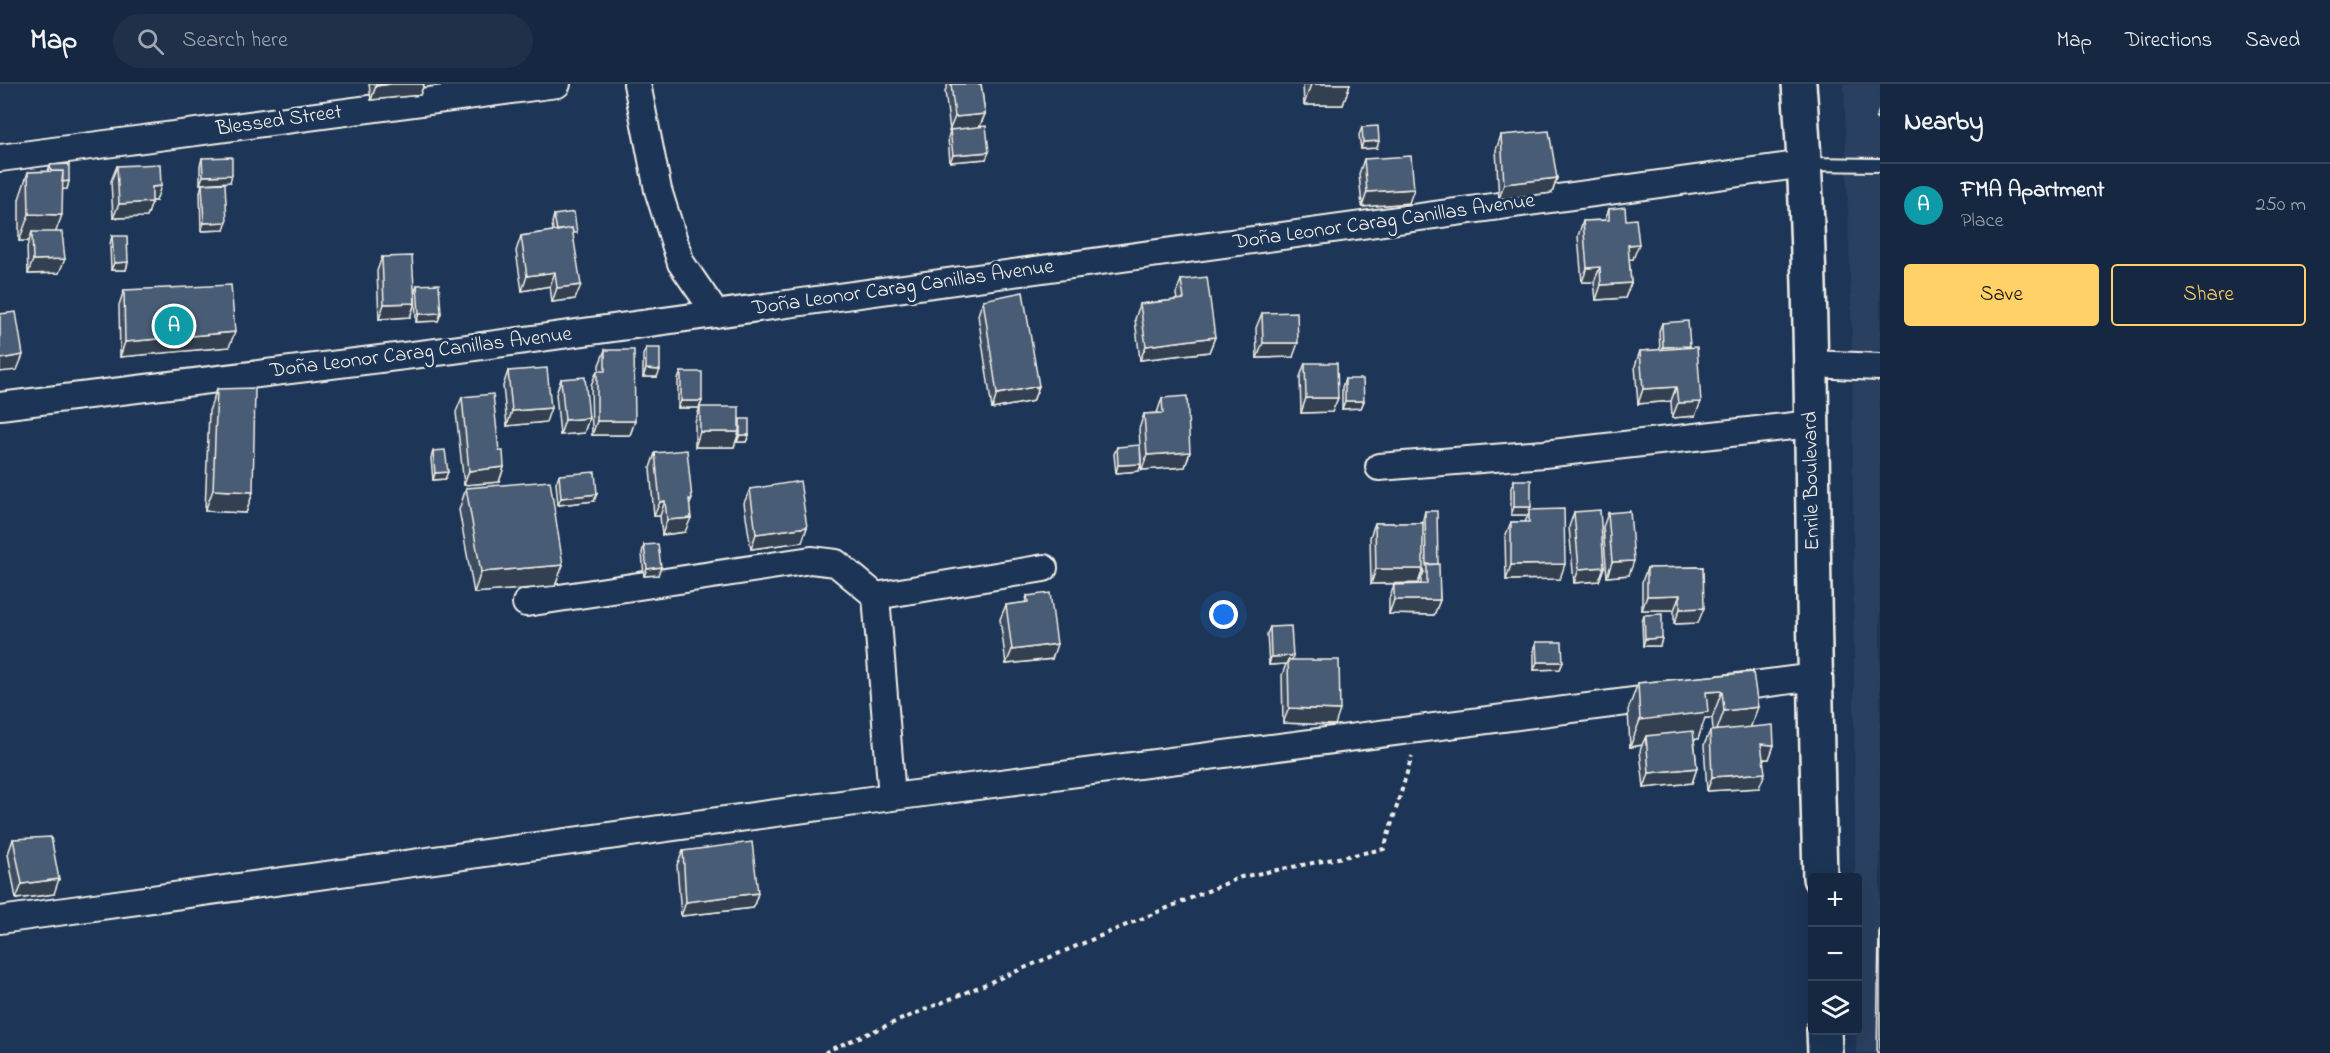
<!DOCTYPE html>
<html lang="en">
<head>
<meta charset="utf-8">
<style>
  body { margin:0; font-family:"Indie Flower",sans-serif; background:#1f3048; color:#f1f3f6 }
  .controls { position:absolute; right:18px; bottom:18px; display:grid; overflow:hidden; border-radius:6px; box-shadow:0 6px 24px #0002 }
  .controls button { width:54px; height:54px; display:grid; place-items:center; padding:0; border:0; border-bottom:2px solid #35445a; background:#162841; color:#f1f3f6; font:30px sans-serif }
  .you { position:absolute; left:1224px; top:531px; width:21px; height:21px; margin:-15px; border:4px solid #fff; border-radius:50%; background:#1a73e8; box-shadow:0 0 0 9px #1a73e833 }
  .badge { display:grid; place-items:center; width:39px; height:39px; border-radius:50%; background:#ffd166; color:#fff; font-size:20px; font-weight:700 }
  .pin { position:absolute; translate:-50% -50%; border:3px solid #fff; box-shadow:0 2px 6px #0006 }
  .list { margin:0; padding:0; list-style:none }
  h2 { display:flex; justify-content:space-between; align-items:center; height:78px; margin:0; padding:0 24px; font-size:26px }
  h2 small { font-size:20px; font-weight:400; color:#9ea6b1 }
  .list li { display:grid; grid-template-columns:39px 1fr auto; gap:18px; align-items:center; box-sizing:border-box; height:84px; padding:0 24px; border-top:2px solid #35445a }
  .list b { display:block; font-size:22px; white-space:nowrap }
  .list p { margin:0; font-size:20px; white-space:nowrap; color:#9ea6b1 }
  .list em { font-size:20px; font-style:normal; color:#9ea6b1 }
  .actions { display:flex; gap:12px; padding:18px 24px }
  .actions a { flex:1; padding:14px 0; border:2px solid #ffd166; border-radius:6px; text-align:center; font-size:21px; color:#ffd166 }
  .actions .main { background:#ffd166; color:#111 }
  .icon { flex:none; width:33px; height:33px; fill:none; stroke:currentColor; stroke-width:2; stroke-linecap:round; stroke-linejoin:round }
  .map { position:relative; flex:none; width:1880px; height:969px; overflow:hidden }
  header { display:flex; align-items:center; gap:36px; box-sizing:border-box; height:84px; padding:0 30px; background:#162841; border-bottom:2px solid #35445a }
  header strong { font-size:28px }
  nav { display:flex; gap:33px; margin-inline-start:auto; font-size:21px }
  .search { width:420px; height:54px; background:#1f3048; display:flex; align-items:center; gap:15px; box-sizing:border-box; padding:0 21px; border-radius:33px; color:#9ea6b1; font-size:22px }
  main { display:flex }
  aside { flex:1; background:#162841 }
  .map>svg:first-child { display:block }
</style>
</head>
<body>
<header>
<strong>Map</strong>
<div class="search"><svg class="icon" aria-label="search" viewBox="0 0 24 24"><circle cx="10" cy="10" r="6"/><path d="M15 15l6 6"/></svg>Search here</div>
<nav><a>Map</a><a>Directions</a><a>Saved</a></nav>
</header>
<main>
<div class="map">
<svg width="1880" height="969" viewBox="0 0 1880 969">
  <rect width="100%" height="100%" fill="#1d3557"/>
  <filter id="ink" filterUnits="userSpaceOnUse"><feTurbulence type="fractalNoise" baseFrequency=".0167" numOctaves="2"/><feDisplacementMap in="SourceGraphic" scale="12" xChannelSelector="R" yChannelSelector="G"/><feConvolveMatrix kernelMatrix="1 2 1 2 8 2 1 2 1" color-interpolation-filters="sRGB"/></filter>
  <g filter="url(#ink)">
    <path fill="#2a4060" d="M1844,0H1880V969H1856L1858,794L1855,793L1852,256Z"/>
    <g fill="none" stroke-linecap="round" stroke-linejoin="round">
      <g stroke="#f4f1e8" stroke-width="16">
        <path id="service" d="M1806,80L1880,81"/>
      </g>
      <g stroke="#f4f1e8" stroke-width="30">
        <path id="minor" d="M637,0L658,106L681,179L716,230
          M0,74L557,0
          M1811,280L1880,283
          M0,322L453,266L1805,80
          M1379,383L1544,370L1811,340
          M876,512L1044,484
          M526,519L811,476L836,479L876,512L892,713
          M1722,605L1815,593
          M0,836L892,713L1665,613"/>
      </g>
      <g stroke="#f4f1e8" stroke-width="38">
        <path id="trunk" d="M1799,0C1810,143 1811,287 1813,431C1814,552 1817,673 1820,794
          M1824,946L1825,969"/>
      </g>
      <path stroke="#f4f1e8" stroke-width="4" stroke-dasharray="4.5 4.5" stroke-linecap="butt" d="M825,969L831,965L1241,793L1384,765L1412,672"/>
      <use href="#service" stroke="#1d3557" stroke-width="12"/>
      <use href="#minor" stroke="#1d3557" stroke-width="26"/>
      <use href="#trunk" stroke="#1d3557" stroke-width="33"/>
    </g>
    <path fill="#3e4e64" stroke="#f4f1e8" stroke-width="1.5" d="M369,0H424L420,11L371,16Z
      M948,0H981L985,30L980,43L986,75L950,78L948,54L950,47L945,7Z
      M1303,0H1350L1343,21H1304Z
      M1880,24V36L1876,34Z
      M1362,43L1377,64L1361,65L1359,51Z
      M1501,51L1557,94L1552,109L1499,115L1496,66Z
      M202,74L230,98L200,100V82Z
      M1364,75L1409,119L1362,123L1359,90Z
      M50,81L69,97L67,105H62L56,148L59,189L28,190L27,163L29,157H19V115L28,88L48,87Z
      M117,82L156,117H152L147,133L113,134L111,97Z
      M202,100L224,146L201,147L200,108Z
      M1609,125L1633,175H1629L1631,199L1625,214L1596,216L1594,198H1582L1578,152L1583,137L1605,136Z
      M554,131L574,156L575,215L552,218L550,202L522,207L516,167L521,152L553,147L552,139Z
      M112,152L128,178L126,186H111L110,160Z
      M382,173L415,219L410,233L379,235L377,187Z
      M1181,196L1215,253L1209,268L1140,276L1135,235L1140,220L1177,216L1176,210Z
      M417,201L441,229L438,237L416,238L415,208Z
      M124,206L229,263L120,273L119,221Z
      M983,216L1039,302L1033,317L992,325L978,231Z
      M1262,229L1293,273L1257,274L1256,244Z
      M1662,239L1689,263L1695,332L1672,334L1671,317L1638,320L1635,282L1640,267L1660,266L1659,247Z
      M646,264L657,293H643V271Z
      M605,266L635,337L630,351H592L591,301L597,287H599V281Z
      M1305,279L1338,314L1332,328L1301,329L1300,293Z
      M508,287L546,338L507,342L503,302Z
      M681,288L702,317L699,324H678V295Z
      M561,295L589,334L584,349L560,351L556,310Z
      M1345,295L1364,317L1361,324L1342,325V303Z
      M217,305L253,408L246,429L205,427L209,327Z
      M462,313L499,367L504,383L499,398L464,401L456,328Z
      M1162,314L1190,368L1185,383L1142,386L1141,380L1139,387L1116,389L1114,370L1117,363L1141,377L1139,345L1144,330L1157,329Z
      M700,323L739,337L749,351L746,358H737V354L734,363H695V338Z
      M433,367L445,395L433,396L431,374Z
      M655,369L692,415L689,422L685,448L662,451L660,432H654L650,384Z
      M559,391L594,417L558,421L556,399Z
      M1514,396L1530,426L1560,495L1506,496L1505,453L1511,438H1525L1528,431H1511V404Z
      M466,404L555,502L474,509L459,426Z
      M750,405L807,443L802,458L751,465L744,419Z
      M1425,427L1438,480L1440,516L1434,531L1389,530V515L1394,501L1421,500V495L1424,488H1423V485L1418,499L1371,500L1370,453L1375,439H1423V435Z
      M1574,428L1604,483L1599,497L1574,499L1569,443Z
      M1608,429L1629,491L1607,493L1603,443Z
      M644,461L658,491L644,492L642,469Z
      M1703,483L1698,539L1674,540V526H1642V498L1647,484Z
      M1027,512L1052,575L1006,580L1000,535L1006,521L1025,519Z
      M1644,531L1662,554L1660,562H1643L1642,538Z
      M1270,543L1293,572L1292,576L1335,641L1283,639L1282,591L1286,580L1269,581L1267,550Z
      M1536,558L1563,578L1560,585L1534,586V566Z
      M1753,588L1750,643L1774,661L1769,675H1763L1759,704L1707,707L1704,661L1710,647L1713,646L1712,634H1705L1698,655H1694L1697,684L1692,699L1644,704L1640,667L1642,661L1630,663L1628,626L1638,599Z
      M13,755L54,810L16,815L8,770Z
      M683,767L758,809L753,824L681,832L677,781Z
      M1880,845V969H1877L1879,848Z"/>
    <path fill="#324051" stroke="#f4f1e8" stroke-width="1.5" d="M391,0H424L420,11L371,16L376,2Z
      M1311,0H1350L1343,21H1304Z
      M985,30L979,44L949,47L955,33Z
      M1379,57L1377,64L1361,65L1363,58Z
      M989,68L986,75L950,78L953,71Z
      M232,91L230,98L200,100L203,92Z
      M1557,94L1552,109L1499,115L1504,100Z
      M69,97L67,105L49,106L51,98Z
      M161,102L156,117H146L152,103Z
      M1414,105L1409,119L1362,123L1367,108Z
      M152,118L147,133L113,134L119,120Z
      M29,130L62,131L52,158L32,148L29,157H19Z
      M227,138L224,146L201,147L204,139Z
      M1639,160L1633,175L1623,176L1628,161Z
      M65,175L59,189L28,190L33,176Z
      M128,178L126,186H111L114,179Z
      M1600,183L1594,198H1582L1587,184Z
      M555,188L550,202L522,207L527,192Z
      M1631,199L1625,214L1596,216L1601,201Z
      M581,201L575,215L552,218L557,204Z
      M415,219L410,233L379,235L384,220Z
      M441,229L438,237L416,238L419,230Z
      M235,248L229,263L120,273L125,258Z
      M1215,253L1209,268L1140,276L1146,262Z
      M1263,259H1298L1293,273L1257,274Z
      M1690,262L1687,269L1661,271L1663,263Z
      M23,271L17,286L0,288V275Z
      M646,285L660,286L657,293H643Z
      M1039,302L1033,317L992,325L997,310Z
      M1676,303L1671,317L1638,320L1643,305Z
      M1306,314H1338L1332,328L1301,329Z
      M681,317H702L699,324H678Z
      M1345,317H1364L1361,324L1342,325Z
      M1701,318L1695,332L1672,334L1678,319Z
      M551,324L546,338L507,342L512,327Z
      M589,334L584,349L560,351L565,336Z
      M597,337H635L630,351H592Z
      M700,348H739L734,363H695Z
      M740,351H749L746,358H737Z
      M1190,368L1185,383L1142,386L1147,371Z
      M1141,380L1139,387L1116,389L1118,381Z
      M504,383L499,398L464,401L469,387Z
      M448,388L445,395L433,396L435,389Z
      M213,406L253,408L246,429L205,427Z
      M597,410L594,417L558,421L561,414Z
      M665,417L660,432H654L660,418Z
      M1514,423H1531L1528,431H1511Z
      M691,434L685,448L662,451L667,436Z
      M807,443L802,458L751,465L756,450Z
      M1634,477L1629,491L1607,493L1612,478Z
      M1565,480L1560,495L1506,496L1511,481Z
      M563,481L555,502L474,509L481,488Z
      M661,483L658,491L644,492L647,485Z
      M1604,483L1599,497L1574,499L1579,485Z
      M1376,485H1423L1418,499L1371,500Z
      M1680,511L1674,526H1642L1647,512Z
      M1394,516H1440L1434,531L1389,530Z
      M1704,524L1698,539L1674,540L1680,525Z
      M1662,554L1660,562H1643L1645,555Z
      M1057,560L1052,575L1006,580L1012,566Z
      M1293,572L1291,579L1288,576L1286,580L1269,581L1271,573Z
      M1537,578H1563L1560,585L1534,586Z
      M1722,607L1712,634H1705L1698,655L1646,661V652L1642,661L1630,663L1640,636L1706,608Z
      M1758,623L1748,650L1714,654L1724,627Z
      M1289,624L1340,626L1335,641L1283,639Z
      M1761,660L1774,661L1769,675H1756Z
      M1697,684L1692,699L1644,704L1649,689Z
      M1765,689L1759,704L1707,707L1712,693Z
      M59,795L54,810L16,815L22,800Z
      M758,809L753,824L681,832L686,818Z"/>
    <path fill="#485b74" stroke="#f4f1e8" stroke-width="1.5" d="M376,0H391L376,2Z
      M951,0H981L985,30L955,33Z
      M986,42L989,68L953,71L950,46Z
      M1378,42L1379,57L1363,58L1362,43Z
      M1549,47L1557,94L1504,100L1501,51Z
      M1411,72L1414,105L1367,108L1364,75Z
      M232,73V91L203,92L202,74Z
      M69,80V97L62,98L63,87H51L50,81Z
      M160,80L161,102L152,103V118L119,120L117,82Z
      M63,87L62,131L29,130L28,88Z
      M225,99L227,138L204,139L202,100Z
      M1625,123L1626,136L1636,135L1639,160L1628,161L1631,199L1601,201L1600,183L1587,184L1583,137L1609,136V125Z
      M574,128L577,149H573L572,144L557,147L554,131Z
      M572,144L581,201L557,204L555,188L527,192L521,152Z
      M32,148H62L65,175L33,176Z
      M112,152H127L128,178L114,179Z
      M412,172L415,219L384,220L382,173Z
      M1207,193L1215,253L1146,262L1140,220L1184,215L1181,196Z
      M439,200L441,229L419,230L417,201Z
      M231,201L235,248L125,258L124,206Z
      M1023,208L1039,302L997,310L983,216Z
      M16,228L23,271L0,275V230Z
      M1297,228L1298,259H1263L1262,229Z
      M1688,237L1690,262L1663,263L1662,239Z
      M1697,263L1701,318L1678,319L1676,303L1643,305L1640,267Z
      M646,264H660V286L646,285Z
      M605,266H634L635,337H597V287H605Z
      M1305,279H1337L1338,314H1306Z
      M547,284L551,324L512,327L508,287Z
      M681,288H702V317H681Z
      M585,293L589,334L565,336L561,295Z
      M1345,295H1363L1364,317H1345Z
      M255,304L253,408L213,406L217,305Z
      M493,310L499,367H503L504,383L469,387L462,313Z
      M1187,312L1190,368L1147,371L1144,330L1163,329L1162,314Z
      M700,323H739V348H700Z
      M740,335H749V351H740Z
      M1140,361L1141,380L1118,381L1117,363Z
      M445,366L448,388L435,389L433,367Z
      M687,366L692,415H689L691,434L667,436L665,417L660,418L655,369Z
      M595,388L597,410L561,414L559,391Z
      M1514,396H1531V423H1514Z
      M550,397L563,481L481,488L466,404Z
      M800,397L807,443L756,450L750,405Z
      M1564,425L1565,480L1511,481V438H1529V426Z
      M1600,426L1604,483L1579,485L1574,428Z
      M1425,427H1437L1438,480L1426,481Z
      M1630,427L1634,477L1612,478L1608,429Z
      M1375,439H1423V485H1376Z
      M658,460L661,483L647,485L644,461Z
      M1427,480H1439L1440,516H1394V501L1427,500Z
      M1703,483L1704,524L1680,525V511L1647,512V484Z
      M1050,509L1057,560L1012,566L1006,521L1028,518L1027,512Z
      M1662,530V554L1645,555L1644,531Z
      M1291,542L1293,572L1271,573L1270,543Z
      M1536,558H1562L1563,578H1537Z
      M1288,576H1339L1340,626L1289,624Z
      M1753,588L1758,623L1724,627L1722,607L1706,608L1708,628L1640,636L1638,599Z
      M1773,641L1774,661L1761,660L1765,689L1712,693L1710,647Z
      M1693,647L1697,684L1649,689L1646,652Z
      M51,753L59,795L22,800L13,755Z
      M752,758L758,809L686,818L683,767Z"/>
  </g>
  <g text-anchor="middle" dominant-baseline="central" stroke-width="6" stroke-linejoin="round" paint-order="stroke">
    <g font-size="21" fill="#f4f1e8" stroke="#1d3557">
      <text transform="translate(279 37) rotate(-8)">Blessed Street</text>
      <text transform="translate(1384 138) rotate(-8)">Doña Leonor Carag Canillas Avenue</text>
      <text transform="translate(903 204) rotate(-8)">Doña Leonor Carag Canillas Avenue</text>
      <text transform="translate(421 269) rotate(-7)">Doña Leonor Carag Canillas Avenue</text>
      <text transform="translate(1812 397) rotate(-91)">Enrile Boulevard</text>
    </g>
  </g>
</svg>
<div class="controls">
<button>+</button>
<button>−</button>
<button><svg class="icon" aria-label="layers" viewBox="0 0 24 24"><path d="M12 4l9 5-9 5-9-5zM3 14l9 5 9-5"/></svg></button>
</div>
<div class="you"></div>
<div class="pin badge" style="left:174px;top:242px;background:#0f9aa8">A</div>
</div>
<aside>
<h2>Nearby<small></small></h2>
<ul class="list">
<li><span class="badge" style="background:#0f9aa8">A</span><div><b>FMA Apartment</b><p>Place</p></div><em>250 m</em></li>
</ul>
<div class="actions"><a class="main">Save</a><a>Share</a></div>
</aside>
</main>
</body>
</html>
